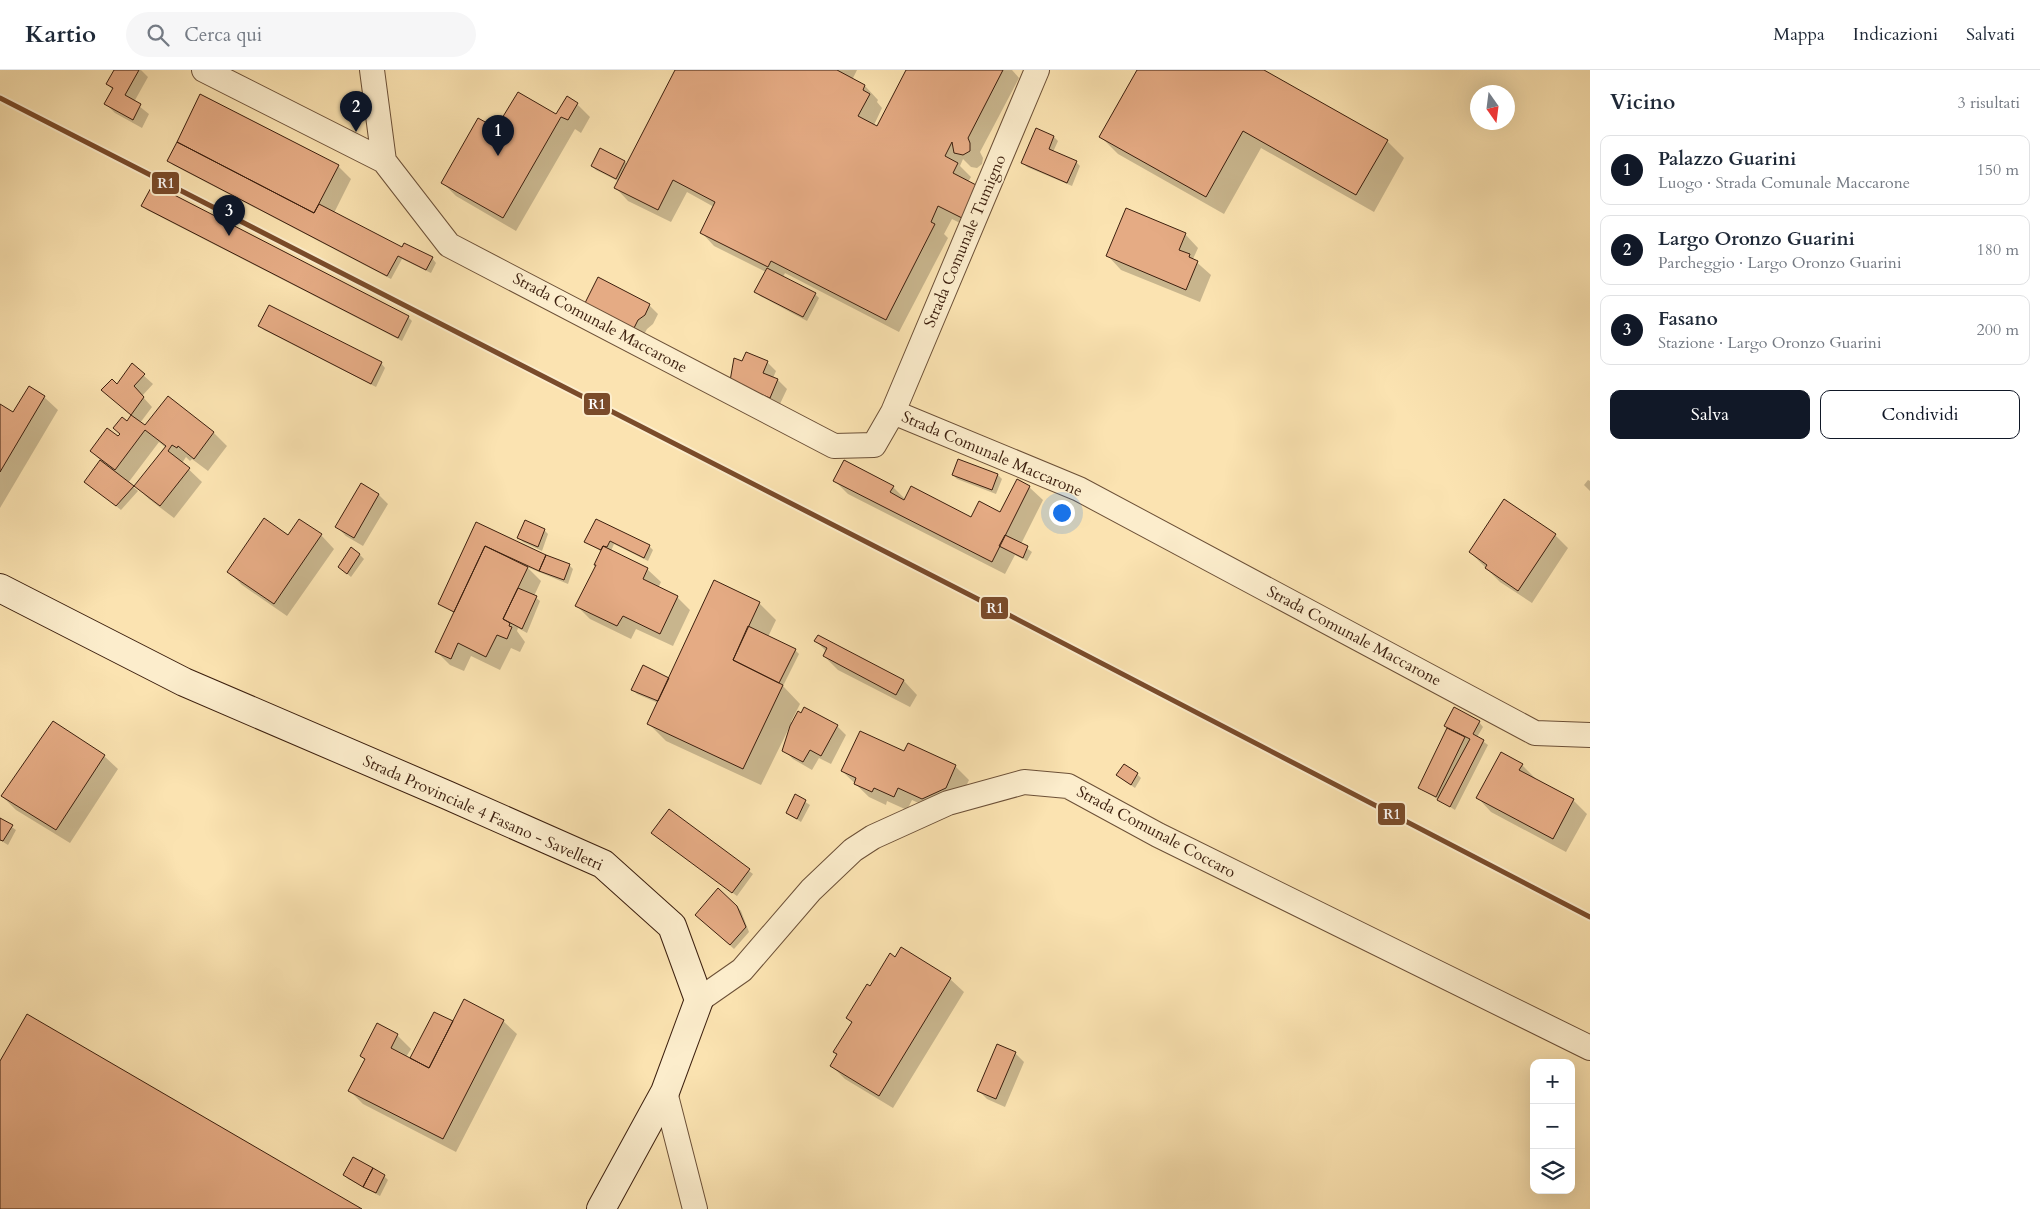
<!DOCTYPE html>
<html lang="it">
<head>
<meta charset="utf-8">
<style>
  body { margin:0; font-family:Cardo,serif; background:#f6f6f7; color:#1f2937 }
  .controls { position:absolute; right:15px; bottom:15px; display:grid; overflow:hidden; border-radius:10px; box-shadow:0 5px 20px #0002 }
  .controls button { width:45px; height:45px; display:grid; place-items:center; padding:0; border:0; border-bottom:1px solid #e0e1e3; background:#fff; color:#1f2937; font:25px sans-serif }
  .compass { position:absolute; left:1470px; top:15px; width:45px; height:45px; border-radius:50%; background:#fff; box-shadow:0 5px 20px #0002; rotate:166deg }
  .you { position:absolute; left:1061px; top:442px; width:18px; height:18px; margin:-12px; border:4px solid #fff; border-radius:50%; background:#1a73e8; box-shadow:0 0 0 8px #1a73e833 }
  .badge { display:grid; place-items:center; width:32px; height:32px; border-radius:50%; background:#111827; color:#fff; font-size:16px; font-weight:700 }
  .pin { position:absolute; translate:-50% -41px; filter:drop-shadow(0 1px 2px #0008) }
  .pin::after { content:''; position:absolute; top:26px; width:18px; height:15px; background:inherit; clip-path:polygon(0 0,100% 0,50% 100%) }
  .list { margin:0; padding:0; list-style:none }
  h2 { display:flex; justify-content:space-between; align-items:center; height:65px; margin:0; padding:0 20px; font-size:21px }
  h2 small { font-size:16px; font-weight:400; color:#747a83 }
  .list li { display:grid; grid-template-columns:32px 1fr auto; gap:15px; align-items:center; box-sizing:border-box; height:70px; margin:0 10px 10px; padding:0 10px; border:1px solid #e0e1e3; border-radius:10px }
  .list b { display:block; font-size:19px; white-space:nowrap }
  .list p { margin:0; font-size:16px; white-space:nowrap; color:#747a83 }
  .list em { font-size:16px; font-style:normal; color:#747a83 }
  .actions { display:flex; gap:10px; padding:15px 20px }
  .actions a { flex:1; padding:11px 0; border:1px solid #111827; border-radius:10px; text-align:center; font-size:18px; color:#111827 }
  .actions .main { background:#111827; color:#fff }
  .icon { flex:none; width:28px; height:28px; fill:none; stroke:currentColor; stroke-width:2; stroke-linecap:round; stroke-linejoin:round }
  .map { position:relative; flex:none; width:1590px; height:1139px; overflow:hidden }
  header { display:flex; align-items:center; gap:30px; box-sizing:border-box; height:70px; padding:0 25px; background:#fff; border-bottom:1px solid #e0e1e3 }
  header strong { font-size:24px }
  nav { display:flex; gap:28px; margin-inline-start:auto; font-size:18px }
  .search { width:350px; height:45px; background:#f6f6f7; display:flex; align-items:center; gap:12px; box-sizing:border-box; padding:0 18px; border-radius:28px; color:#747a83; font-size:19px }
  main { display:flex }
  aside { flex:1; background:#fff }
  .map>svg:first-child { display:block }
</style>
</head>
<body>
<header>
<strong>Kartio</strong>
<div class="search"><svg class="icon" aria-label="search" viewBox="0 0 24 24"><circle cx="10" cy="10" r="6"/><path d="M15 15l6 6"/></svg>Cerca qui</div>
<nav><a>Mappa</a><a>Indicazioni</a><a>Salvati</a></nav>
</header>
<main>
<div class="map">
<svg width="1590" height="1139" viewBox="0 0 1590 1139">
  <rect width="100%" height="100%" fill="#fbe3b1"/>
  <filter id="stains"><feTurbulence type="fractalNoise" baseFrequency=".004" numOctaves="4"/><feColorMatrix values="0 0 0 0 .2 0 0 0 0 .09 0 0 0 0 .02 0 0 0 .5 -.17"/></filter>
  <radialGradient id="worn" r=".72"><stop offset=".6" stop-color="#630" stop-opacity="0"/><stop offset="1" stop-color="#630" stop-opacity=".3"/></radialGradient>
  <path fill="#0003" d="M115,0H141L148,7L134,32L149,44L142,58L115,43L106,34L113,20L107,14Z
    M676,0H857L852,10L865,16L878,30L877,32L882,38L874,55L878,57L908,0H1012L1019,8L980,82L983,88L982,94L977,98L971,97L963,89L960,96L971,107L968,112L976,161L952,149L944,164L948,168L899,262L785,203L783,207L815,224L819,228L807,251L760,226L756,222L766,202L714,176L701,162L714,137L687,122L671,152L628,131L615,117L618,111L596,100L592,96L625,92L627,94Z
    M1139,0H1262L1387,71L1404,88L1374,142L1261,78L1224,144L1118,84L1101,67Z
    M577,34L590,47L581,63L575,59L516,161L456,126L443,113L497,60L557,46Z
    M1037,60L1054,67L1058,71L1053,82L1076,92L1080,96L1072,116L1027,97L1023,93Z
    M169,91L338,96L351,109L334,143L402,179L432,188L436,193L431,203L402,189L391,209L173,95Z
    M143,136L408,247L412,251L402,271L147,140Z
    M1185,164L1198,178L1193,189L1211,205L1200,232L1121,200L1108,186Z
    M649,235L658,244L653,254L647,259L642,268L594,244Z
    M270,236L381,293L385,298L376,317L264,260L260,256Z
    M743,292H767L776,301L773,308L778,310L787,319L779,336L741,320Z
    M132,295L153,314L142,326L152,337L140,353L145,357L168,327L214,363L227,376L208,401L192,389L190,391L186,387L182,393L202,412L174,448L149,429L136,416L166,378L159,372L128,413L138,421L121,440L86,412L101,391L91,381L118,368L132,346L103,320L118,316Z
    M44,327L58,340L0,438V336L14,343Z
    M953,405H998L1002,409L996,424L957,409Z
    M1588,410L1590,411V421L1584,415Z
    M835,411L893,417L906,430L971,448L1001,443L1029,417L1043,430L1021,474L1032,482L1027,491L1015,485L1005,504L848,424Z
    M361,415L379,425L388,434L363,476L346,466L337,457Z
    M597,450L649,476L653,480L648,491L614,474L611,481L647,499L661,512L658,518L677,527L690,540L673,576L636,559L631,569L590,549L577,536L597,496L602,482L586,472Z
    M477,454L545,486L569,495L573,499L568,514L527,497L541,511L534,526L540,531L527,563L518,558L517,561L525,572L520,582L511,578L500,600L471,586L464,601L450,595L437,582L455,543L440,534Z
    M544,460L548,464L542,481L523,472L519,468Z
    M321,465L334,479L287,546L242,515L229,502L288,467Z
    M1555,465L1568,478L1532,533L1500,512L1470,482Z
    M360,485L364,489L351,507L339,497Z
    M759,533L776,550L768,567L795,580L799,584L783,616L800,634L791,652L793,653L805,639L837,656L846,665L831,694L819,688L812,700L793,689L784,680L791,656H790L761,715L666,671L649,654L658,633L637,624L633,620L670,609Z
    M818,567L904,611L917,625L910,637L838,600L824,586L827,582L816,571Z
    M1479,652L1483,657L1477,667L1488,675L1455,740L1420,718L1448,658Z
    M53,653L104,686L118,699L70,773L16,740L2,726Z
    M905,683L955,696L969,710L959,731L936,741L912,730L907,740L887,731L886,735L869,727L842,701Z
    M1522,695L1535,708V710L1573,730L1587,744L1566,782L1491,742L1478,728Z
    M1137,704L1141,708L1135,718L1122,709Z
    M796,726L810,735L801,752L787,743Z
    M669,741L753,804L737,826L657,767Z
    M0,749L16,760L8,775L0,770Z
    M737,836L741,841L749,862L734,879L701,849Z
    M901,879L950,909L964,922L893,1038L845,1009L832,996L852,953L848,948Z
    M503,951L517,964L456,1082L363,1034L350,1021L365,990L361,986L378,955L397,965L411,979L406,987L415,992L452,952Z
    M1015,983L1024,992L1005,1037L987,1029L979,1021Z
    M344,1105L384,1106L388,1110L380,1126L348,1109Z"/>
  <path fill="#e5ab84" stroke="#3c1f0e" d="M114,0H139L125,25L141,34L133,50L104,34L113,18L106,14Z
    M675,0H837L865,15L863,20L870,24L858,46L877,56L906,0H1003L968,68L970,73V81L963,85L954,83L952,72L945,86L958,93L953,103L978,116L962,148L938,136L931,152L935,154L886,250L771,191L768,197L700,163L715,132L673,110L658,140L614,118Z
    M1137,0H1264L1388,70L1356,125L1243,61L1206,127L1099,67Z
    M518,22L556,44L567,26L578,33L568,50L561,47L503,148L441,113L478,48L496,58Z
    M200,24L339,95L314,143L177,72Z
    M1036,58L1054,66L1049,79L1077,91L1067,113L1021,93Z
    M177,72L314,143L319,134L402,177L404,173L433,187L426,200L398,186L387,206L167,91Z
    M600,78L625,91L616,109L591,96Z
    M153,114L409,246L398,268L141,136Z
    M1126,138L1186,163L1179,180L1190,184L1189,187L1198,191L1186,220L1106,186Z
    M767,198L816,223L803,247L754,222Z
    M598,207L650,234L645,245L638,250L633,260L584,235Z
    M269,235L382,292L371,314L258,256Z
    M746,282L768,291L763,303L778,309L770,328L730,311L734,288L742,291Z
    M132,293L145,304L134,316L144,327L131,345L101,320L112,309L117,314Z
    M29,316L45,326L0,402V334L13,342Z
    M168,326L214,362L194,389L178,376L177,378L172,375L168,381L190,398L160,436L134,416L166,376L145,360L115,400L90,381L107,358L118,366L120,364L113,358L122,347L127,351L131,345L145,355Z
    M958,389L998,404L992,420L952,405Z
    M100,390L134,416L116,436L84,412Z
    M844,390L894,416L890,422L904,430L911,416L971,447L979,431L1000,442L1017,409L1030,416L992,492L833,411Z
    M361,413L379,424L354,468L335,457Z
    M1504,429L1556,464L1518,521L1485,498L1487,495L1469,482Z
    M264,448L288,465L299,449L322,464L274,534L227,502Z
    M596,449L650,475L644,488L610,471L607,477L603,476L601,480L584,472Z
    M525,450L545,459L538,477L517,468Z
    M476,452L546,485L539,501L485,476L454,542L438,534Z
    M1005,465L1028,476L1023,488L999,476Z
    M485,476L528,497L503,549L510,553L509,556L512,557L507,569L497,565L486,587L458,573L451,589L435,582Z
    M603,476L648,498L643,509L678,526L660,564L623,546L617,556L575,536L596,495H594Z
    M351,477L360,484L347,504L338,497Z
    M546,485L570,494L564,510L539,501Z
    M714,510L760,532L733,590L783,615L743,699L647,654Z
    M518,518L537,526L522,559L503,549Z
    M748,556L796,579L779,613L733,590Z
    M818,565L904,610L896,625L823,586L827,578L814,571Z
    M643,595L669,608L658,631L631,620Z
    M804,637L838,655L821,686L810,680L803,692L782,681L790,656L798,641L801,643Z
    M1454,637L1480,651L1473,664L1484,670L1450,737L1437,730L1470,669L1444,656Z
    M53,651L105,685L56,760L1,726Z
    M1447,658L1465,667L1436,727L1418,718Z
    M860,661L904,681L908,673L956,695L946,718L922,729L898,718L894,727L874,718L872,722L854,714L856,708L841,701Z
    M1501,682L1523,694L1519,700L1574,729L1553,769L1476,728Z
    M1124,694L1138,703L1131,715L1116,705Z
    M795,724L806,730L797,749L786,743Z
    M669,739L750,799L732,823L651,763Z
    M0,748L13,755L3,771L0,770Z
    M718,818L737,836L746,857L730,875L695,845Z
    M901,877L951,908L879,1026L830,996L837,984L833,982L852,952L846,948L867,914L870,916L890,883L895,887Z
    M464,929L504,950L443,1069L348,1021L365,989L360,986L377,953L398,964L391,978L429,998Z
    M434,942L453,951L429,998L410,988Z
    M27,944L362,1139H0V991Z
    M997,974L1016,982L996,1029L977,1021Z
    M353,1087L373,1098L363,1117L343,1105Z
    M373,1098L385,1105L376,1123L363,1117Z"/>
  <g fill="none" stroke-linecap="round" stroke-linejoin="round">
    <g stroke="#6c5037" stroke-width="26">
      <path id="street" d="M204,0L384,91L449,175L834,376L874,375L893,342L1079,419L1535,663L1590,665
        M372,0L384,91
        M893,342L1037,0
        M699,930L742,900L811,820L853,780L873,767L948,733L1024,712L1068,716L1158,765L1590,978
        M665,1022L695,1139"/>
    </g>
    <g stroke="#3c1f0e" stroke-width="30">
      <path id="secondary" d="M0,518L184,612L447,725L603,794L672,856L699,930L665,1022L601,1139"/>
    </g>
    <use href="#street" stroke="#fcedcc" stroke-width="24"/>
    <use href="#secondary" stroke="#fcedcc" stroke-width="28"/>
    <g stroke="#fcedcc" stroke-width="9">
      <path id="rail-1" d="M0,28L1005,543L1590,847"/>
    </g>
    <use href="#rail-1" stroke="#7a4b2a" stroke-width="5"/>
  </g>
  <g text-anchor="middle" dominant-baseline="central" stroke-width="4" stroke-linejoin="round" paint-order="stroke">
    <g font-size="16" fill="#3c1f0e" stroke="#fcedcc">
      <text transform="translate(965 171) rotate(-67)">Strada Comunale Tumigno</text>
      <text transform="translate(600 253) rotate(28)">Strada Comunale Maccarone</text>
      <text transform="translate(992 384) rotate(23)">Strada Comunale Maccarone</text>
      <text transform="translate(1354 566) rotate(28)">Strada Comunale Maccarone</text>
      <text transform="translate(483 743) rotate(24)">Strada Provinciale 4 Fasano - Savelletri</text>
      <text transform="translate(1156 762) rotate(28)">Strada Comunale Coccaro</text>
    </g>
  </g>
  <g stroke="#fcedcc" stroke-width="2">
    <rect x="151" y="101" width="29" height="24" rx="5" fill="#7a4b2a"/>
    <rect x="583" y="322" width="28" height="24" rx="5" fill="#7a4b2a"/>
    <rect x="980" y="526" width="29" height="24" rx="5" fill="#7a4b2a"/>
    <rect x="1377" y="732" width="29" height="24" rx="5" fill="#7a4b2a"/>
  </g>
  <g font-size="14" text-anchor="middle" font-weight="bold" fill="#fff">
    <text x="166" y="118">R1</text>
    <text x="597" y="339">R1</text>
    <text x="995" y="543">R1</text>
    <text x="1392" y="749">R1</text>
  </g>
  <rect width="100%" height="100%" filter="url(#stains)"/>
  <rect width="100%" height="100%" fill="url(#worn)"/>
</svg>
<div class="controls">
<button>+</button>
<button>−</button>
<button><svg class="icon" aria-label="layers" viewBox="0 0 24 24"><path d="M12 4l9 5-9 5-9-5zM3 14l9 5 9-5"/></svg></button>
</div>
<svg class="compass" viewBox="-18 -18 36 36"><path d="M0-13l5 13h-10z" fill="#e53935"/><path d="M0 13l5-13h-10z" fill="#747a83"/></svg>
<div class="you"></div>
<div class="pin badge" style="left:498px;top:86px">1</div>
<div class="pin badge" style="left:356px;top:62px">2</div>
<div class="pin badge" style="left:229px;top:166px">3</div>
</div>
<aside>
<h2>Vicino<small>3 risultati</small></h2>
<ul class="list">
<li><span class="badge">1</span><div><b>Palazzo Guarini</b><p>Luogo · Strada Comunale Maccarone</p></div><em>150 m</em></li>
<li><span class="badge">2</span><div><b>Largo Oronzo Guarini</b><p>Parcheggio · Largo Oronzo Guarini</p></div><em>180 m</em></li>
<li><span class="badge">3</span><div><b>Fasano</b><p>Stazione · Largo Oronzo Guarini</p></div><em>200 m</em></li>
</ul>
<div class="actions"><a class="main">Salva</a><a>Condividi</a></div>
</aside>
</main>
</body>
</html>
